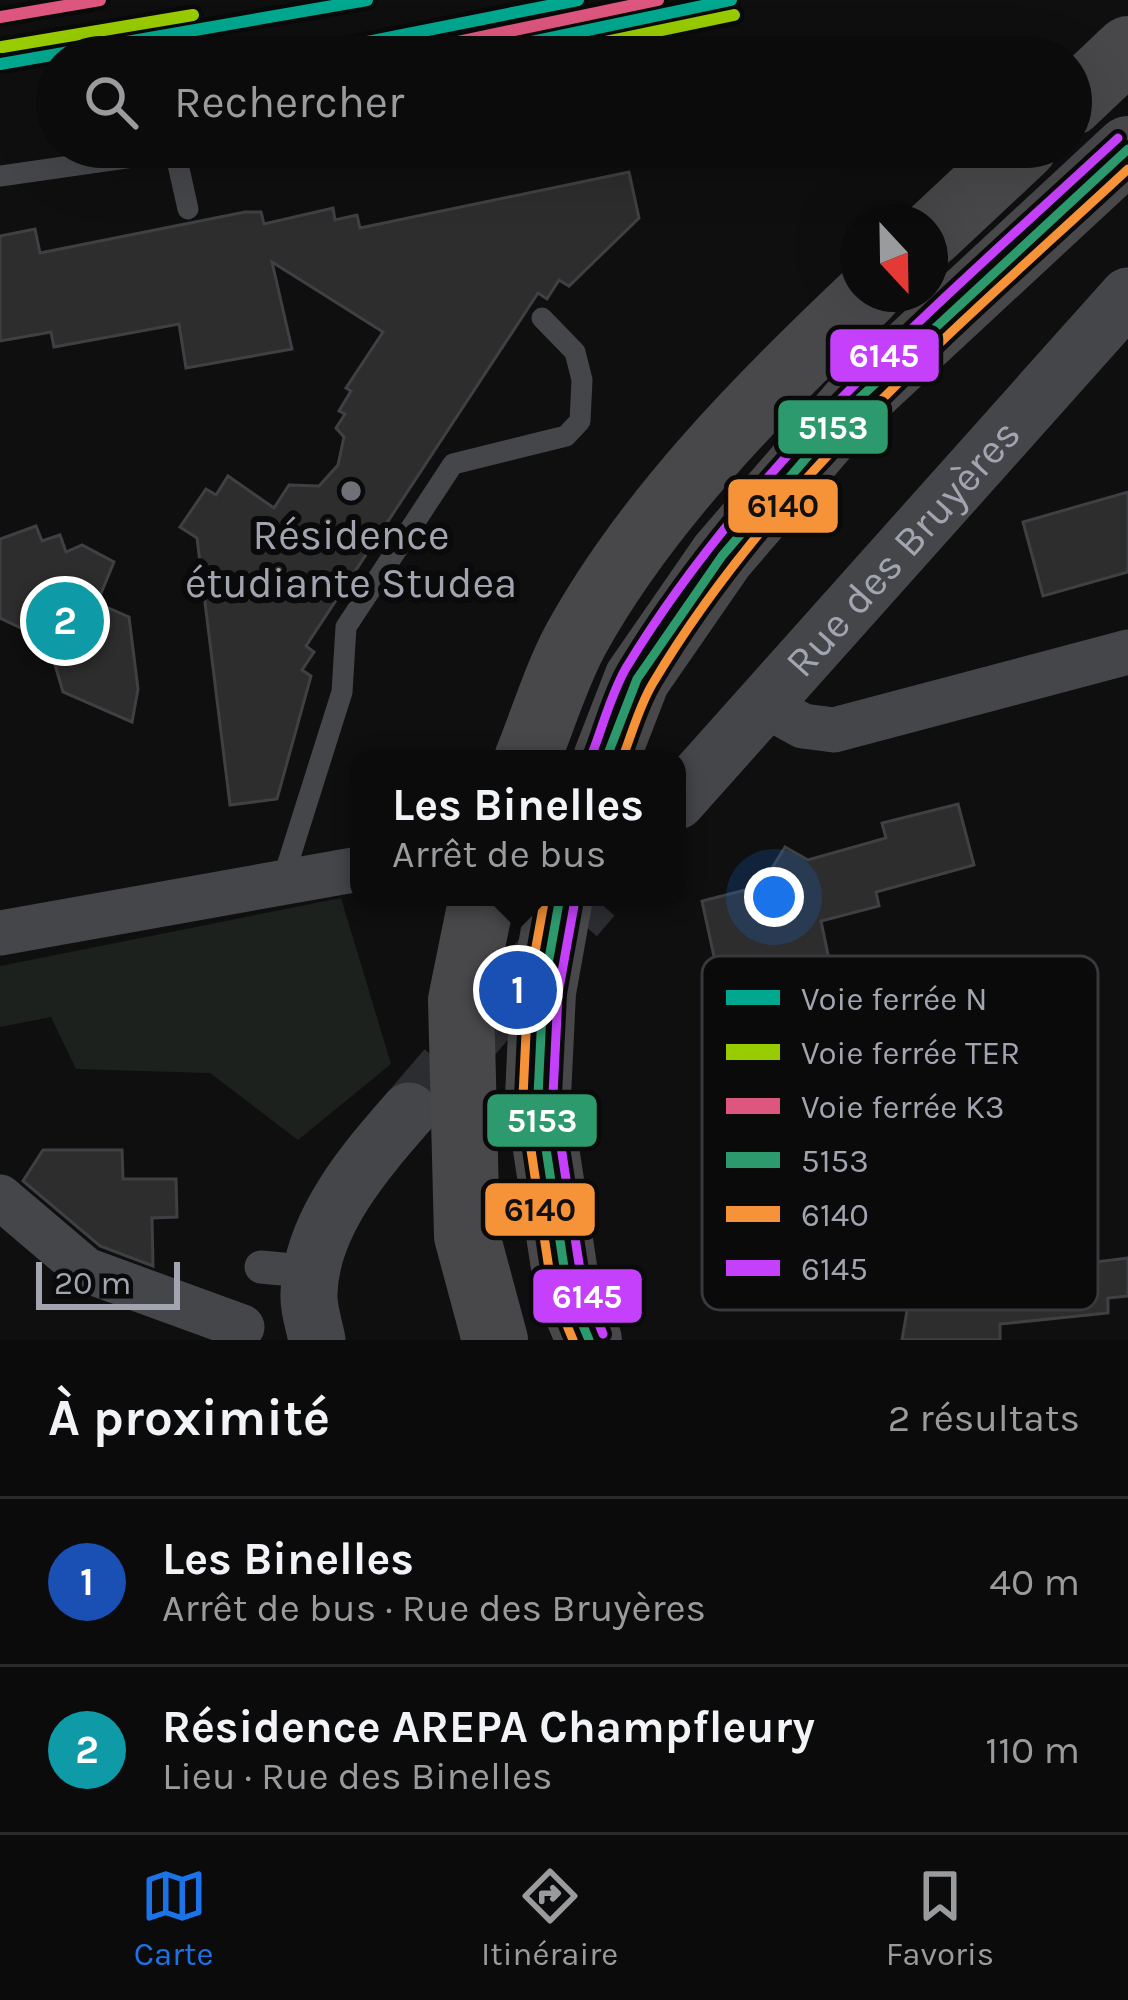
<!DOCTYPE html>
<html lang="fr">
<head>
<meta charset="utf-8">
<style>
  body { margin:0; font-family:Karla,sans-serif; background:#141415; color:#f1f3f6 }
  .compass { position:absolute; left:840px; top:204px; width:108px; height:108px; border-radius:50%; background:#0b0b0c; box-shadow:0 12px 48px #0002; rotate:158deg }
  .scale { position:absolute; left:36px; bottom:30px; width:144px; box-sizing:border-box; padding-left:12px; border:6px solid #a2a4b0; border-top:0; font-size:33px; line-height:42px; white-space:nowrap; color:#a2a4b0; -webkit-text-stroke:9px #0a0a0b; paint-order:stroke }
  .you { position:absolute; left:774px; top:897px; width:42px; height:42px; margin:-30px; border:9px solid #fff; border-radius:50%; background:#1a73e8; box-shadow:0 0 0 18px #1a73e833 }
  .badge { display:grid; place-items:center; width:78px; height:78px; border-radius:50%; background:#1a73e8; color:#fff; font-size:39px; font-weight:700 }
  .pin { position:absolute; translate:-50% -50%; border:6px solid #fff; box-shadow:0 3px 12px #0006 }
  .popup { position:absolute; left:350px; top:750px; width:336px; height:156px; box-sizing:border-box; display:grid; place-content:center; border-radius:24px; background:#0b0b0c; filter:drop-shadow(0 3px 9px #0005); font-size:39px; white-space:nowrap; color:#9a9b9d }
  .popup b { font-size:45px; color:#f1f3f6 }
  .popup::after { content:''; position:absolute; left:50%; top:100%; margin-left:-24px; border:24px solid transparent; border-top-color:#0b0b0c }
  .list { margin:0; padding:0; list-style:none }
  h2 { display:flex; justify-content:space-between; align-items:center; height:156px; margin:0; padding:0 48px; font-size:51px }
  h2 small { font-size:39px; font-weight:400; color:#9a9b9d }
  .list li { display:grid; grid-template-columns:78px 1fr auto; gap:36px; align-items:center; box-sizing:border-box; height:168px; padding:0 48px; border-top:3px solid #2b2b2d }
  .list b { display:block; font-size:45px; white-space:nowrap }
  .list p { margin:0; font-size:39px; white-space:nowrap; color:#9a9b9d }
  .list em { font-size:39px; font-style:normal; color:#9a9b9d }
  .icon { flex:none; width:66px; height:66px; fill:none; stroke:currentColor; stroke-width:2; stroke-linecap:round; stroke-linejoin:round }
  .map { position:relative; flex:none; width:1128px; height:1340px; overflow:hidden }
  .search { position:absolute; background:#0b0b0c; box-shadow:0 12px 48px #0002; left:36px; right:36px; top:36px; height:132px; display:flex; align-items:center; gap:30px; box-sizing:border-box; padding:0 42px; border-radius:66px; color:#9a9b9d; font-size:45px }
  .sheet { height:492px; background:#0b0b0c }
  nav { display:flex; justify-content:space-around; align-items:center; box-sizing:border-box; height:168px; border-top:3px solid #2b2b2d; background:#0b0b0c; font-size:33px; color:#9a9b9d }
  nav a { display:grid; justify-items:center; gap:6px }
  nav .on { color:#1a73e8 }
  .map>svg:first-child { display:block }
</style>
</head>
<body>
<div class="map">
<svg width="1128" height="1340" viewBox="0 0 1128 1340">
  <rect width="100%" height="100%" fill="#0f0f10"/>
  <path fill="#1c211d" d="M341,898L391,1064L298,1140L210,1073L76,1069L51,1017L0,1027V966Z"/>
  <path fill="#2d2d2e" stroke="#3f4043" stroke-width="3" d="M629,172L639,218L569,286L559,280L547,299L538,293L306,646L314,652L302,670L311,676L277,799L230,805L197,538L180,527L206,489L216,495L228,476L274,508L289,485L319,486L338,465L344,437L336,428L345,414L339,411L351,391L346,388L383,332L272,262L292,349L186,368L179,324L54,347L51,332L0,341V236L35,229L40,253L245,212H261L264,224L333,208L335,220L357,215L360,228Z
    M1128,492V572L1043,596L1023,522Z
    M36,526L42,541L60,535L66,552L82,545L114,562L97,603L129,617L138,689L132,722L63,692L48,641L0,618V539Z
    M958,804L974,865L876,892L879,906L821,921L830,964L721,989L702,901L761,886L785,847L808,860L886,838L882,823Z
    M43,1150H122L123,1179H176L177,1217L152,1218L153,1266L100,1246L23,1181Z
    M1128,1258V1296L1108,1298V1313L1000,1324V1340H902L912,1282H965L964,1268L1040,1269Z"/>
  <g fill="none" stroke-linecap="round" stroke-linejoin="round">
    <path stroke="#2c2d30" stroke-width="57" stroke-dasharray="57 28" stroke-linecap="butt" d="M409,1111L593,897"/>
    <path stroke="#45464a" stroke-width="21" d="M0,176L175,151L188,209
      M281,885L342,692L346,627L453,464L566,436L580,421L582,380L575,352L542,318"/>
    <path stroke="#45464a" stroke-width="33" d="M261,1267L314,1272"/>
    <path stroke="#45464a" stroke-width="45" d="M763,704L803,726L834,730L1128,652
      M0,933L359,869
      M0,1197L86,1270L242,1327"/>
    <g stroke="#45464a" stroke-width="57">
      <path id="s1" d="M677,801L1128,296"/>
      <path d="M317,1340C314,1325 308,1307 309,1293C311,1223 366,1160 409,1111"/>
    </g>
    <path stroke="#48484a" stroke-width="66" d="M1071,103L1128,49
      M930,235L1024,147
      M527,759C543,720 556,676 576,639C647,510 762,394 868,294
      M606,759L637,679L722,556L851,406L1128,149"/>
    <path stroke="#48484a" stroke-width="66" d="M482,897L461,1000L467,1236L495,1340
      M560,897L543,992L538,1096L567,1287L589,1340"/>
    <g stroke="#0a0a0b" stroke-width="18">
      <path id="bus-1" d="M606,759L637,679L722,556L851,406L1128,149
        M560,897L543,992L538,1096L567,1287L589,1340"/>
    </g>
    <g stroke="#0a0a0b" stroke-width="18">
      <path id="bus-2" d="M622,759C632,734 639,706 653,683C773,481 958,327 1128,169
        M545,897L528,991L523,1097L552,1289L573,1340"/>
    </g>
    <g stroke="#0a0a0b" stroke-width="18">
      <path id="bus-3" d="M592,754C603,726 611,694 626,668C752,460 941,302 1118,138
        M575,900L558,994L553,1095L582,1283L603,1334"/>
    </g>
    <use href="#bus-1" stroke="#2d9a6e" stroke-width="9"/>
    <use href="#bus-2" stroke="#f69238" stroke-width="9"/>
    <use href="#bus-3" stroke="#c540fa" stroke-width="9"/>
    <g stroke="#0a0a0b" stroke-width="21">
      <path id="rail-1" d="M479,53L731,0
        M292,57L578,0
        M0,64L367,0"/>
    </g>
    <g stroke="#0a0a0b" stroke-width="21">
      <path id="rail-2" d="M2,47L193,15
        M533,57L734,15"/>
    </g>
    <g stroke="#0a0a0b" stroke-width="21">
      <path id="rail-3" d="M0,17L100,0
        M457,42L658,0"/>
    </g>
    <use href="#rail-1" stroke="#00a88f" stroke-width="12"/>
    <use href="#rail-2" stroke="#9c0" stroke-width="12"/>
    <use href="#rail-3" stroke="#dd567e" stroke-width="12"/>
  </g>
  <circle fill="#6f7078" stroke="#0a0a0b" stroke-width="4.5" cx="351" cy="491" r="12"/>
  <g text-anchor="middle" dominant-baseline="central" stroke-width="12" stroke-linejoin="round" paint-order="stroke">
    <g font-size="42" fill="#a2a4b0" stroke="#0a0a0b">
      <text x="351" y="535">Résidence<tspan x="351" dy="48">étudiante Studea</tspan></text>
    </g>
    <g font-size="42" fill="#a2a4b0" stroke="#0a0a0b">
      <text stroke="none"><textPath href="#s1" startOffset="339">Rue des Bruyères</textPath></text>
    </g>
  </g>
  <rect x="702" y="956" width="396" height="354" rx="18" fill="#0a0a0b" stroke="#38383d" stroke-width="3"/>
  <rect x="726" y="990" width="54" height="15" fill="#00a88f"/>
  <rect x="726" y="1044" width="54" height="16" fill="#9c0"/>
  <rect x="726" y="1098" width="54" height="16" fill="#dd567e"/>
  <rect x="726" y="1152" width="54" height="16" fill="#2d9a6e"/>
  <rect x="726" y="1206" width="54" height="16" fill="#f69238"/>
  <rect x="726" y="1260" width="54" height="16" fill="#c540fa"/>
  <g font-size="33" fill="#a2a4b0">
    <text x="801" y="1010">Voie ferrée N</text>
    <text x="801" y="1064">Voie ferrée TER</text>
    <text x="801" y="1118">Voie ferrée K3</text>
    <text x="801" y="1172">5153</text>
    <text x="801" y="1226">6140</text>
    <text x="801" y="1280">6145</text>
  </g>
  <g stroke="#0a0a0b" stroke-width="4.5">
    <rect x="828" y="327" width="113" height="57" rx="12" fill="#c540fa"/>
    <rect x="776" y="398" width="114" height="58" rx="12" fill="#2d9a6e"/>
    <rect x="726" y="477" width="114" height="58" rx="12" fill="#f69238"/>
    <rect x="485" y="1092" width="114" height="57" rx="12" fill="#2d9a6e"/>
    <rect x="483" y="1181" width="114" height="57" rx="12" fill="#f69238"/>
    <rect x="531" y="1267" width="113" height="58" rx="12" fill="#c540fa"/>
  </g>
  <g font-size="33" text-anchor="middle" font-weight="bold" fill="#fff">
    <text x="884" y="367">6145</text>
    <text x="833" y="439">5153</text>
    <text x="542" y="1132">5153</text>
    <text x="587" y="1308">6145</text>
  </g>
  <g font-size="33" text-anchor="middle" font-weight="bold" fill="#111">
    <text x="783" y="517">6140</text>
    <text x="540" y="1221">6140</text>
  </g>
</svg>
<svg class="compass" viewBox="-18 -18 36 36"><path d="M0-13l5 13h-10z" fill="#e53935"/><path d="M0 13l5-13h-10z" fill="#9a9b9d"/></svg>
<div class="scale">20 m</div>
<div class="you"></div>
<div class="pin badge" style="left:518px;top:990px;background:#1a4fb4">1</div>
<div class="popup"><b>Les Binelles</b>Arrêt de bus</div>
<div class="pin badge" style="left:65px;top:621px;background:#0f9aa8">2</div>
<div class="search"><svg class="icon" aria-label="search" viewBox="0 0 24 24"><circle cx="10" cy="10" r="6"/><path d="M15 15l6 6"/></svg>Rechercher</div>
</div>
<section class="sheet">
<h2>À proximité<small>2 résultats</small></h2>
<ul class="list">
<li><span class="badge" style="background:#1a4fb4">1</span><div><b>Les Binelles</b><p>Arrêt de bus · Rue des Bruyères</p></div><em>40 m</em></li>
<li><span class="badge" style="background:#0f9aa8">2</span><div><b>Résidence AREPA Champfleury</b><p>Lieu · Rue des Binelles</p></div><em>110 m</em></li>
</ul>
</section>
<nav>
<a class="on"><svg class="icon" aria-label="map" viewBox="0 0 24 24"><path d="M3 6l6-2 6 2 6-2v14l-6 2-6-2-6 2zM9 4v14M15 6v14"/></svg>Carte</a>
<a><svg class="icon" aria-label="directions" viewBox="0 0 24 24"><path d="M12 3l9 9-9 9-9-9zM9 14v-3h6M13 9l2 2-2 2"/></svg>Itinéraire</a>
<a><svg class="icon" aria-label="saved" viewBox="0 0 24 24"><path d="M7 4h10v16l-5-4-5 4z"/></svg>Favoris</a>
</nav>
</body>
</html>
